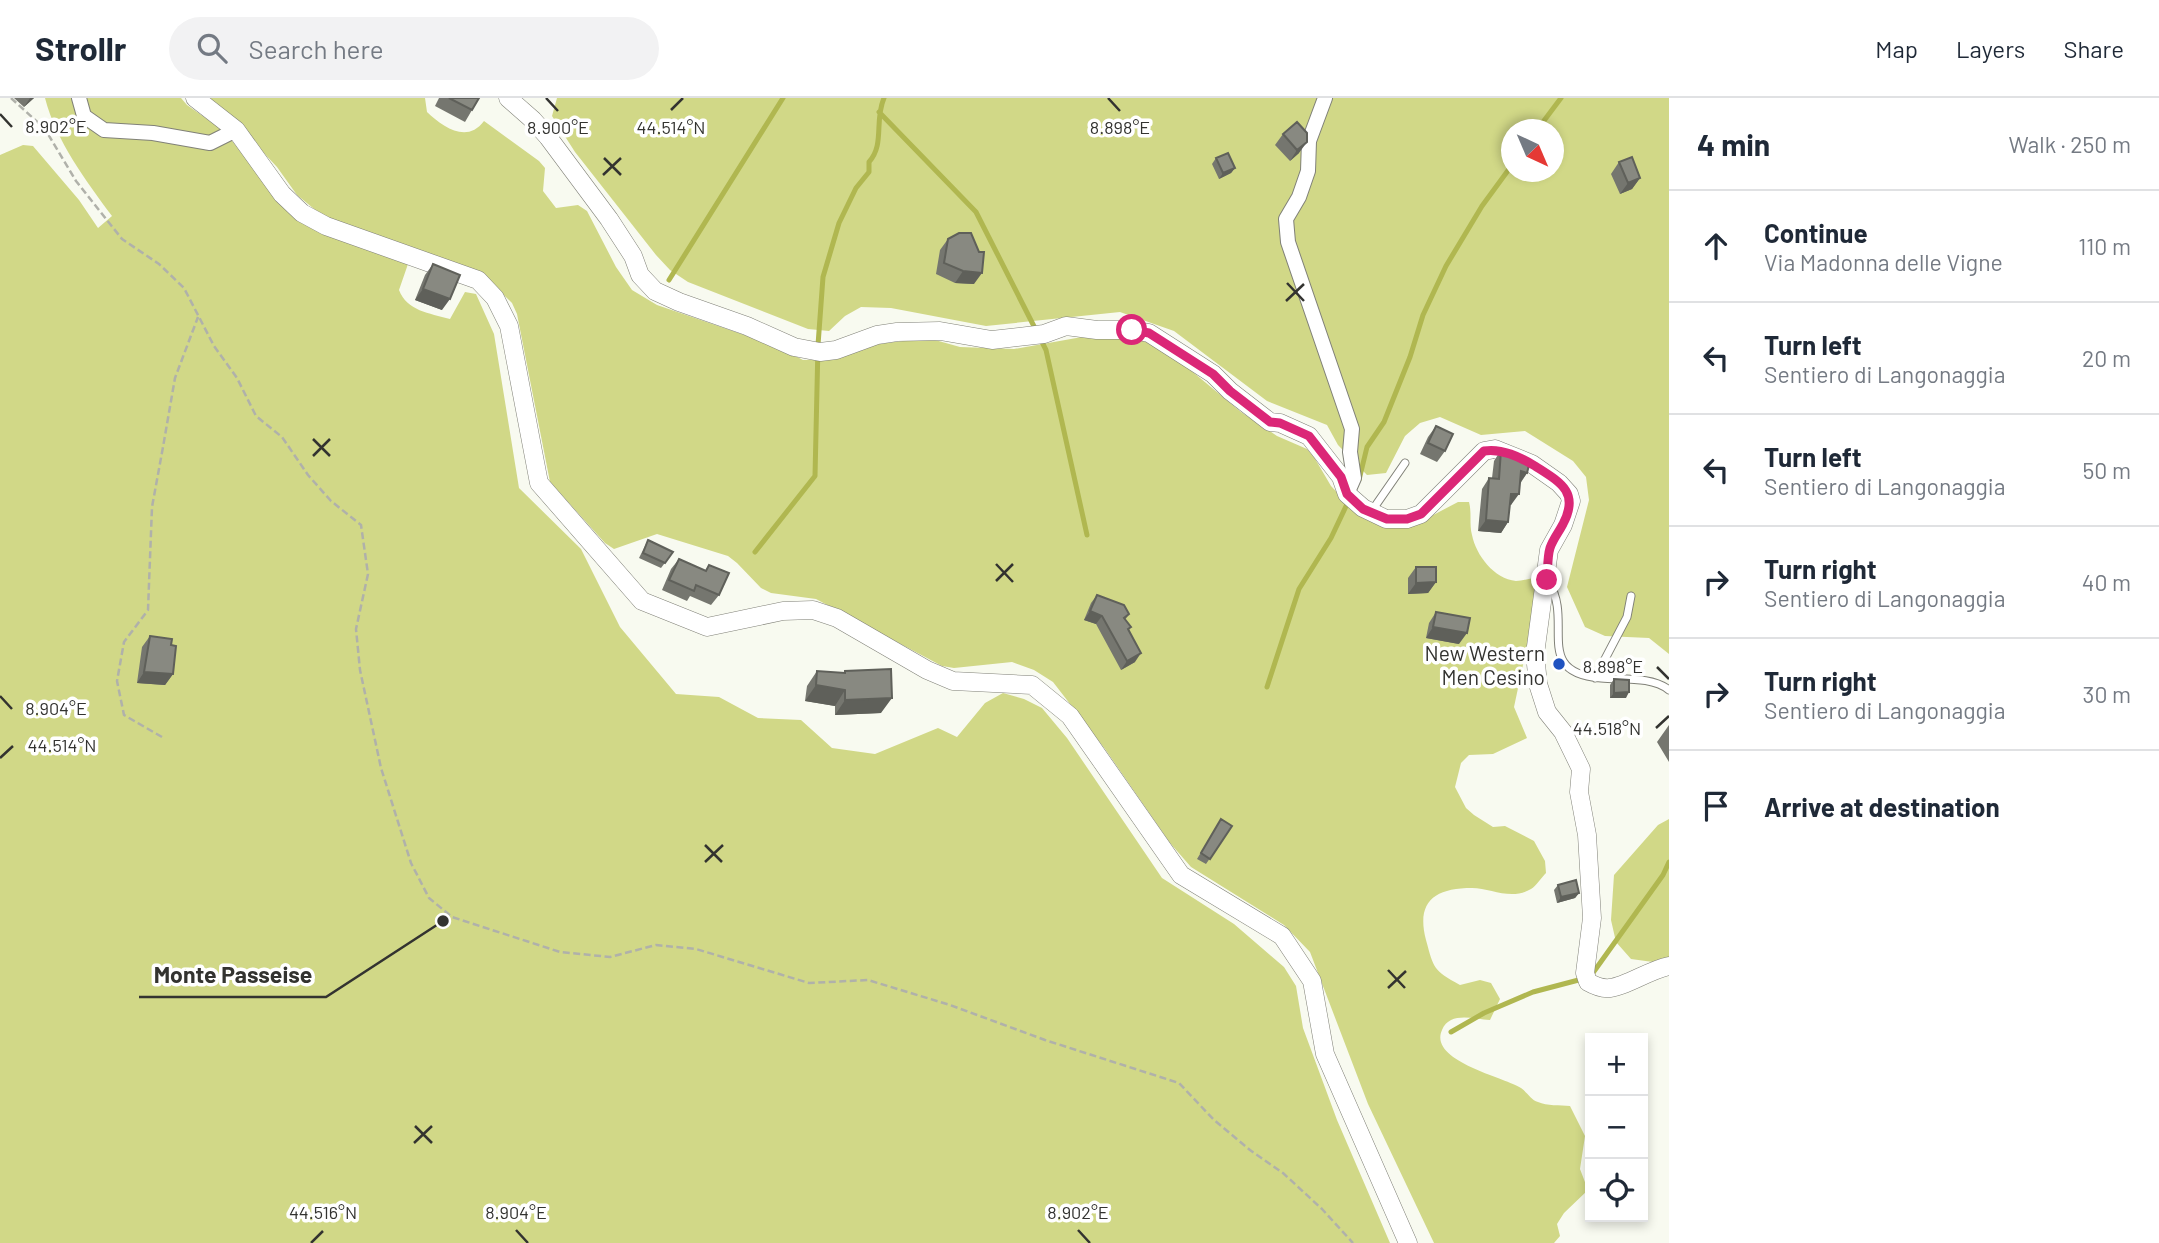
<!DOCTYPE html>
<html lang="en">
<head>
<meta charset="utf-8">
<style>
  body { margin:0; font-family:Barlow,sans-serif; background:#f2f2f3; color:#1f2937 }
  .controls { position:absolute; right:21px; bottom:21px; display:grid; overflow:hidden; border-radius:0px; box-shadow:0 4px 10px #0003 }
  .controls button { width:63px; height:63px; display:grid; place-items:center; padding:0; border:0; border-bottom:2px solid #e0e1e3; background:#fff; color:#1f2937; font:35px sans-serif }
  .compass { position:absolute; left:1501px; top:21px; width:63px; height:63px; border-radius:50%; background:#fff; box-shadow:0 4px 10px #0003; rotate:136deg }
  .stop { position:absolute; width:21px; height:21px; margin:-16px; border:5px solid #db2777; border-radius:50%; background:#fff }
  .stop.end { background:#db2777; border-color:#fff; box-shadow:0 2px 7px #0008 }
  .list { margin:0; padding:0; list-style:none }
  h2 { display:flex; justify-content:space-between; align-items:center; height:91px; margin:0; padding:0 28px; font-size:30px }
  h2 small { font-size:23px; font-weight:400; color:#747a83 }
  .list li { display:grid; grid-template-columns:46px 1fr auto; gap:21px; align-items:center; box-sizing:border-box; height:112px; padding:0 28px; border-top:2px solid #e0e1e3 }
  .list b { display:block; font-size:26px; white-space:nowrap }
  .list p { margin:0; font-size:23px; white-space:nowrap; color:#747a83 }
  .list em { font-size:23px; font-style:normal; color:#747a83 }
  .icon { flex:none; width:38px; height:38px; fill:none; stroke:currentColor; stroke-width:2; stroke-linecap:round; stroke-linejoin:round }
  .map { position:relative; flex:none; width:1669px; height:1145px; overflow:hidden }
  header { display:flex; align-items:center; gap:42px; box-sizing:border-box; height:98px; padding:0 35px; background:#fff; border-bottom:2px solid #e0e1e3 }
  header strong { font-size:33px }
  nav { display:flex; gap:38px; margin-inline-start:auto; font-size:24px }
  .search { width:490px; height:63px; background:#f2f2f3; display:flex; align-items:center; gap:18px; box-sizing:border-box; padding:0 24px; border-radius:38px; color:#747a83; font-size:26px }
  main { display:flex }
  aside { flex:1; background:#fff }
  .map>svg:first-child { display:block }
</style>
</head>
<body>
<header>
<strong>Strollr</strong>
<div class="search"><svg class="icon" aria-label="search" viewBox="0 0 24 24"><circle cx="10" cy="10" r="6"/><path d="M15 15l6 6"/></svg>Search here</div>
<nav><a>Map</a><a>Layers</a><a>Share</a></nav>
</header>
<main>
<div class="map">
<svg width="1669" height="1145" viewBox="0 0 1669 1145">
  <rect width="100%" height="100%" fill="#f8faf0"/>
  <path fill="#d1d887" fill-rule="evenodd" d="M45,0H181L187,7L217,28L233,44L266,87L408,166L399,192C407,213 429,215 450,221L465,194L476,196L494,236L519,390L581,451L620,529L676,596L719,599L758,620L801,622L832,650L875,656L938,630L957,639L985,605L1003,595L1024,601L1042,610L1067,640L1162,780L1234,826L1284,869L1296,888L1303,930L1337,1022L1390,1145H0V57L23,47L33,48L79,102L98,130L112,118C86,83 56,43 45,0Z
    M206,0H425L427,14C443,29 467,46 484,23L539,63L545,70L543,93L556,110L578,107L587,113L616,169L632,192L657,207L776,248L803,262L837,261L878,246L928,240L960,249L1014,251L1082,239L1130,238L1155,247L1188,270L1241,314L1277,338L1307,351L1314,359L1331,388L1353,411L1418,425L1458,404H1469C1472,415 1469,426 1472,437C1476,457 1494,481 1516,483C1523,483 1531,480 1538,479L1539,492L1514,609L1527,640L1493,656L1469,657L1461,665L1455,689L1466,710L1474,717L1493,729L1505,728L1534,743L1545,763L1546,775C1541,780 1536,788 1531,791C1511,803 1491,790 1472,790C1434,790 1416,804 1426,842C1434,871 1433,872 1460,887L1480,882L1491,885L1500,901L1490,922C1473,921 1450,913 1442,932C1428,963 1504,979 1521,990C1527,994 1531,1002 1538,1004C1547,1008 1560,1007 1570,1008L1585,1038L1580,1071L1588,1092L1564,1115L1557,1126L1560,1138L1554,1145H1434L1368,1006L1310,854L1284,827L1191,769L1170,745L1105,651L1053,584L1034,572L1012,564L954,570L942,568L816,501L771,495L761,490L737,465L728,458L657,436L614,451L605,445L550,384L517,216L512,205L479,173L324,119L297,97L277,69L246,36Z
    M557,0H1669V556L1649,540L1605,538L1585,529L1567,489L1589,402L1586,379L1573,363L1525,333L1481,337L1440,319L1420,325L1405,338L1386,375L1367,377L1338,347L1327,327L1267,303L1174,233L1120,214L986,228L891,210L861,209L845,218L829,233L808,231L688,184L670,172L656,157L575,54L552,18ZM1512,32H1554V74H1512Z
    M1669,721V863L1653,864L1631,861L1616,844L1611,822L1614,777L1658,727Z"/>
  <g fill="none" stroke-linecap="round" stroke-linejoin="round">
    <path stroke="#b0b750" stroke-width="5" d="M879,14L976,114L1046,252L1087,437
      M1537,32L1561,0
      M669,182L783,0
      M1359,382L1367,349L1384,324L1410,259L1423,217L1446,168L1482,108L1512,67
      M755,454L815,378L818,247L823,179L839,125L856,90L869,74V64C885,46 874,23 884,0
      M1267,589L1299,491L1331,440L1348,404
      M1451,934L1484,915L1533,894L1590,879L1663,777L1669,764"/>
    <g stroke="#808178" stroke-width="9">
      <path id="service" d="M1371,414L1405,365
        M1549,485C1574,524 1532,575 1601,580C1622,582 1652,578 1669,592
        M1595,580L1627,519L1631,498"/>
    </g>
    <g stroke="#808178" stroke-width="16">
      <path id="minor" d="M79,0L84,18L104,32L153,35L210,45L236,32
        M1325,0L1309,43L1308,73L1299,99L1286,121L1288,144L1352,331L1350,354L1354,380L1347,396"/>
    </g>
    <g stroke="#808178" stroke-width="19">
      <path id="tertiary" d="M195,0L236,32L282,96L302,115L326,128L478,182L495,200L509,228L539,385L642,503L707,529L783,513L813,512L837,520L927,572L953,583L1032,587L1070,618L1181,777L1282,838L1312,883L1325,956L1408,1145
        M508,0L533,22L548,39L609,121L633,158L640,177L655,193L679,204L747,228L794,249L820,254L836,252L877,237L897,234L940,233L992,242L1044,236L1066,228L1097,232H1132L1149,235L1213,276L1230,293L1270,324L1280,325L1309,338L1341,379L1347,396L1363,410L1386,421H1407L1421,416L1484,353L1495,351L1532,366L1559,385L1569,396L1571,403L1563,427L1549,452L1535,556L1538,586L1547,614L1563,634L1581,671L1579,694L1587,737L1592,820L1585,875L1588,884C1595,888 1602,891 1610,890C1627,888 1649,872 1669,868"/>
    </g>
    <path stroke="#b0b1aa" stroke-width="2.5" stroke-dasharray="7 3.5" stroke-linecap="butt" d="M11,0L45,31L76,83L122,141L159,166L184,190L214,248L237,280L256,318L282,339L308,377L331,403L361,427L368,476L356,531L360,572L381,670L411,765L429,800L452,819L560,854L610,859L656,847L696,851L809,885L868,882L950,907L1045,942L1179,985L1214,1022L1250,1052L1283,1075L1322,1111L1353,1145
      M162,639L124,617L117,583L124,544L148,512L152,409L163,349L175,280L198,219"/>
    <use href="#service" stroke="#fff" stroke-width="7"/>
    <use href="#minor" stroke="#fff" stroke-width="14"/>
    <use href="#tertiary" stroke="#fff" stroke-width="18"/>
  </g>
  <path fill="#75766f" d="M14,0H34L24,9Z
    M439,0H479L465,24L435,8Z
    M1297,24L1299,55L1290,63L1275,47L1283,36Z
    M1216,60L1235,70L1231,75L1219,81L1212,66Z
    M1619,64L1640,80L1632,91L1620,96L1611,76Z
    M948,141L974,186L955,185L936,176L940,152Z
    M433,166L442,212L415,202L425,177Z
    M1436,328L1445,353L1437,364L1420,356L1428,339Z
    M1501,352L1527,375L1520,386L1511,407H1510L1508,424L1501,435L1478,433L1482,391L1489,380H1492L1494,363Z
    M648,442L673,454L661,470L639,460Z
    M679,461L705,473L709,467L719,497L711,507L690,498L687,503L662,492L671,471Z
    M1416,469L1436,484L1428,495L1408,496V480Z
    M1097,497L1129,516L1125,522L1131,529L1129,532L1135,564L1121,572L1096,526L1084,522L1091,505Z
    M1436,514L1459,546L1426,540L1429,525Z
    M150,538L173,576L165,587L137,585L142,549Z
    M817,573L843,575L845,573L881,615L835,617V608L805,603L807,588Z
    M1614,581L1626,600H1610V587Z
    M1669,627V664L1657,644Z
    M1221,721L1232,728L1206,766L1197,761Z
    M1558,787L1579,795L1575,800L1557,805L1554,792Z"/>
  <path fill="#5f605a" d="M30,0H34L24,9Z
    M1307,44L1299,55L1290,63L1297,52Z
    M1235,70L1231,75L1219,81L1223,75Z
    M1640,80L1632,91L1620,96L1628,85Z
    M963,173L982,175L974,186L955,185Z
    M423,191L450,201L442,212L415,202Z
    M1521,373L1527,375L1519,386Z
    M1511,396H1519L1511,407H1503Z
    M1486,422L1508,424L1501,435L1478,433Z
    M1436,484L1428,495L1408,496L1416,485Z
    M1090,513L1102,518L1096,526L1084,522Z
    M1433,529L1467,535L1459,546L1426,540Z
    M1141,555L1135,564L1121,572L1127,563Z
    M144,574L173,576L165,587L137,585Z
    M816,587L845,592L835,608L805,603Z
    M1629,594L1626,600H1610L1614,595Z
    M892,600L881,615L835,617L845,602Z
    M1579,795L1575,800L1557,805L1561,799Z"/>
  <path fill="#888981" stroke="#5f605a" stroke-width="2" d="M449,0H479L472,12Z
    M1297,24L1307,35V44L1297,52L1283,36Z
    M1228,55L1235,70L1223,75L1216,60Z
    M1632,59L1640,80L1628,85L1619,64Z
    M959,135H971L979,154H984L982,175L963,173L944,165L948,141Z
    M433,166L460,177L450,201L423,191Z
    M1436,328L1453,336L1445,353L1428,345Z
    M1501,352L1530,363L1527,375L1521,373L1519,396H1511L1508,424L1486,422L1489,380L1499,381Z
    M648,442L673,454L665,465L643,455Z
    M679,461L706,473L709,467L729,475L719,497L696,487L694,493L669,482Z
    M1416,469H1436V484L1416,485Z
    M1097,497L1124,507L1129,516L1124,520L1131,529L1128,531L1141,555L1127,563L1102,518L1090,513Z
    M1436,514L1470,520L1467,535L1433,529Z
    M150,538L172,541L171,547L176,548L173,576L144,574Z
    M891,571L892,600L845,602V592L816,587L817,573L845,575V573Z
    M1614,581L1629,582V594L1614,595Z
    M1221,721L1232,728L1210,761L1201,755Z
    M1576,782L1579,795L1561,799L1558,787Z"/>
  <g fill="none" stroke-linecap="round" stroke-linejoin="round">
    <path stroke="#db2777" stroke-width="9" d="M1132,232L1149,235L1213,276L1230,293L1270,324L1280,325L1309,338L1341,379L1347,396L1363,411L1387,421H1407L1421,416L1484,353C1502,350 1520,359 1535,368C1560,384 1580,394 1563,426C1559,434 1553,441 1550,450C1547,460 1548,472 1547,482"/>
  </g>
  <path fill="none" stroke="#333330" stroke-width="2.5" d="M546,0L558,13M1108,0L1120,13M671,12L683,0M0,16L12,29M604,60L621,77M603,77L621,60M1287,185L1304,203M1286,203L1304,186M313,341L330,358M313,358L330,341M996,466L1013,484M996,483L1013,466M1657,569L1669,581M0,598L12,611M1656,630L1669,618M0,660L13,648M705,747L722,764M705,764L723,747M1388,872L1405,890M1388,890L1406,873M415,1028L432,1045M414,1045L432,1028M516,1132L528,1145M1078,1132L1090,1145M311,1145L323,1133"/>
  <circle fill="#2053c0" stroke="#fff" stroke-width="2.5" cx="1559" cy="566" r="7"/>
  <g text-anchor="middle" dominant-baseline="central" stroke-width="7" stroke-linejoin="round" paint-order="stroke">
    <g font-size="21" fill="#333330" stroke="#fff" text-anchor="end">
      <text x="1545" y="554">New Western<tspan x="1545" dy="24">Men Cesino</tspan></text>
    </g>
  </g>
  <g font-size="18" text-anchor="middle" fill="#333330" stroke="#fff" stroke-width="7" stroke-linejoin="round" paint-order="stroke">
    <text x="56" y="35">8.902°E</text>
    <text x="671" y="36">44.514°N</text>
    <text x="558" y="36">8.900°E</text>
    <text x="1120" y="36">8.898°E</text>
    <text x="1613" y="575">8.898°E</text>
    <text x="56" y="617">8.904°E</text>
    <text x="1607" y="637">44.518°N</text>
    <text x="62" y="654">44.514°N</text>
    <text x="516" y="1121">8.904°E</text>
    <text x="1078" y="1121">8.902°E</text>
    <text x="323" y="1121">44.516°N</text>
  </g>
  <path fill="none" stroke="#333330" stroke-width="2.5" d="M443 823L326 899H139"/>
  <circle fill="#333330" stroke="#fff" stroke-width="2.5" cx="443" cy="823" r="7"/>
  <g font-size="23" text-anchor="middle" font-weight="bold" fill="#333330" stroke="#fff" stroke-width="7" stroke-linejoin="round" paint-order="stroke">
    <text x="233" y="885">Monte Passeise</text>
  </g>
</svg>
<div class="controls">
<button>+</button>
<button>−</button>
<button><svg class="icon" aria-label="locate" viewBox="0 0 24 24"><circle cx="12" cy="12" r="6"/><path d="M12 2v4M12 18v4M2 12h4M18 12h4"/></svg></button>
</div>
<svg class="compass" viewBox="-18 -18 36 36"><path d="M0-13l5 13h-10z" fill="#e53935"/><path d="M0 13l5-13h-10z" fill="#747a83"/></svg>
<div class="stop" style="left:1132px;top:232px"></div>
<div class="stop end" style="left:1547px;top:482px"></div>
</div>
<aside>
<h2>4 min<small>Walk · 250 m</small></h2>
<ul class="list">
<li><svg class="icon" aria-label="ahead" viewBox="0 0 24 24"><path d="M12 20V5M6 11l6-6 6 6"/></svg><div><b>Continue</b><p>Via Madonna delle Vigne</p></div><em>110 m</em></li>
<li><svg class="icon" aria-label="left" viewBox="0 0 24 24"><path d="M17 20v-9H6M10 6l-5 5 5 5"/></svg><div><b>Turn left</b><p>Sentiero di Langonaggia</p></div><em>20 m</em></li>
<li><svg class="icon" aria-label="left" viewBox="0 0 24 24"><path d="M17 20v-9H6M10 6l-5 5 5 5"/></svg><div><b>Turn left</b><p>Sentiero di Langonaggia</p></div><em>50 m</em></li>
<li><svg class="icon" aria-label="right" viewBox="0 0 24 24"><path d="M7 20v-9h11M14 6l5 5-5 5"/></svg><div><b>Turn right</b><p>Sentiero di Langonaggia</p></div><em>40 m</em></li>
<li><svg class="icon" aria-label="right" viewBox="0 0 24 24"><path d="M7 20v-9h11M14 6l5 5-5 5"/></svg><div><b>Turn right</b><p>Sentiero di Langonaggia</p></div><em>30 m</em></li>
<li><svg class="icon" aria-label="arrive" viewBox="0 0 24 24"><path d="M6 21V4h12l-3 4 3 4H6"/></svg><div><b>Arrive at destination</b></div></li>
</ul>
</aside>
</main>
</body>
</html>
